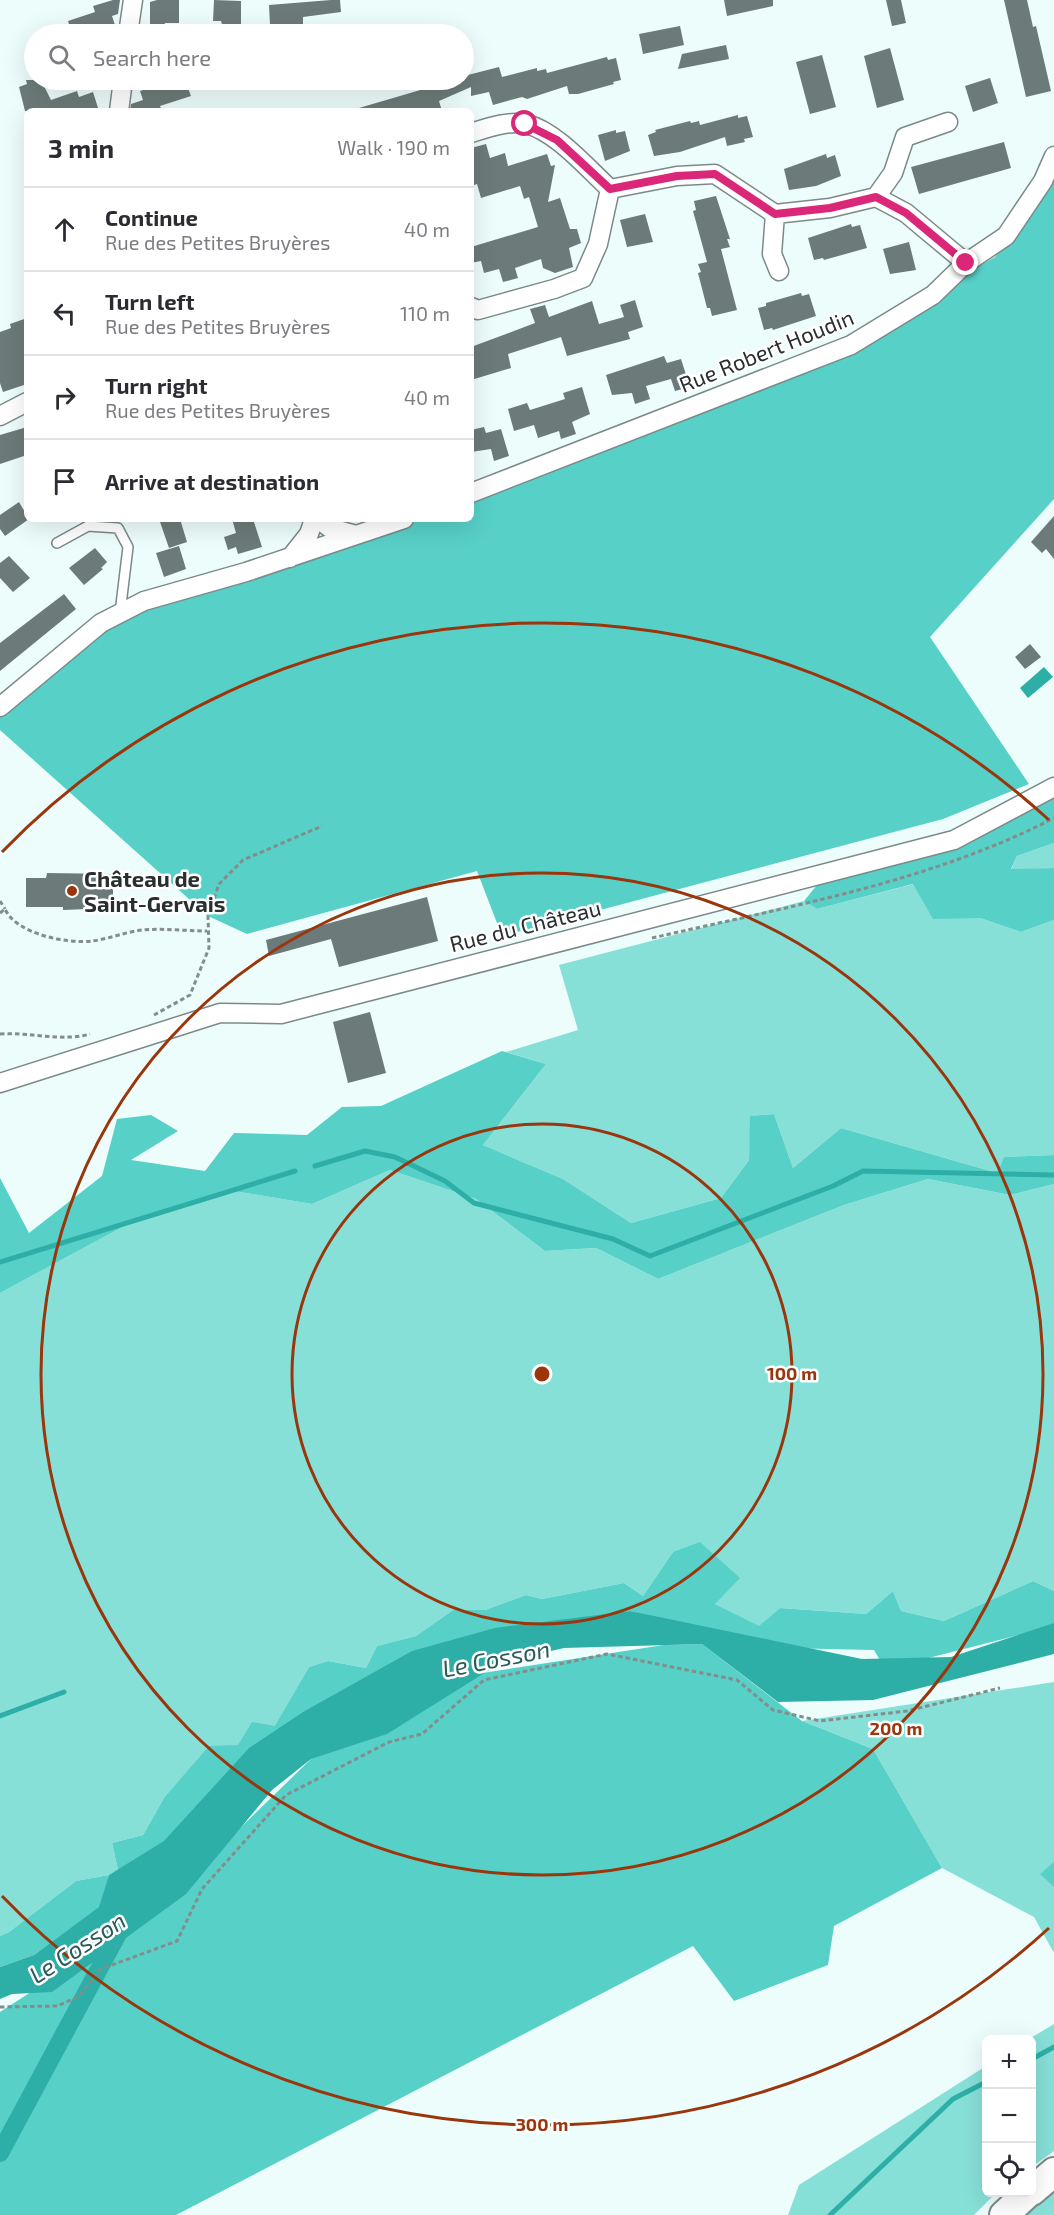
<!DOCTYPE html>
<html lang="en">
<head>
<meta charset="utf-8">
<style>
  body { margin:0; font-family:"Exo 2",sans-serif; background:#f2f2f3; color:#2b2b33 }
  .controls { position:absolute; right:18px; bottom:18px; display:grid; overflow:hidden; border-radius:9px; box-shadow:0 6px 24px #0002 }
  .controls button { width:54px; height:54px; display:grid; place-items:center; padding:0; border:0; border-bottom:2px solid #e1e1e2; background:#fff; color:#2b2b33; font:30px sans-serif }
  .stop { position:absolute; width:18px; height:18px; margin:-14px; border:4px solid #db2777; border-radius:50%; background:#fff }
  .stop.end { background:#db2777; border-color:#fff; box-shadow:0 2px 6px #0008 }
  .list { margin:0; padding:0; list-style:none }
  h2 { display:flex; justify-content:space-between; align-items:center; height:78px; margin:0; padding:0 24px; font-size:26px }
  h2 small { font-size:20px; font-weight:400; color:#7c7c81 }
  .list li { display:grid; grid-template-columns:39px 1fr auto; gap:18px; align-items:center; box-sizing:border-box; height:84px; padding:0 24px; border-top:2px solid #e1e1e2 }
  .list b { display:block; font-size:22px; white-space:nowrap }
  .list p { margin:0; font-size:20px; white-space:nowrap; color:#7c7c81 }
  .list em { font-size:20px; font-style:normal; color:#7c7c81 }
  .icon { flex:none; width:33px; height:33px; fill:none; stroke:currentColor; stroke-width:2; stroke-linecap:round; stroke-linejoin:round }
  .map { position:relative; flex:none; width:1054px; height:2215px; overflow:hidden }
  .search { position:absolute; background:#fff; box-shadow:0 6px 24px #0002; left:24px; top:24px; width:450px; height:66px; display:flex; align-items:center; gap:15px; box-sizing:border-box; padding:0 21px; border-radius:33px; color:#7c7c81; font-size:22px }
  .panel { position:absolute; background:#fff; box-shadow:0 6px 24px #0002; left:24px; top:108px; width:450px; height:414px; border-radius:9px }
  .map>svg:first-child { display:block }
</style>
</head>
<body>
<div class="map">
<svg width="1054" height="2215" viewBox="0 0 1054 2215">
  <rect width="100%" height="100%" fill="#edfdfb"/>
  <path fill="#87e0d8" d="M1054,843V868L1011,870L1017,856Z
    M914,884L933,918H980L1021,932L1054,920V1155L1004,1157L997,1173L841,1128L793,1168L774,1114L751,1116L749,1160L721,1198L631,1223L563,1179L483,1145L546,1064L506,1052L578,1030L559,965L804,901L817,909Z
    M390,1170L476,1199L545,1251L596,1248L658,1279L844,1205L928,1179L1010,1195L1054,1184V1591L1033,1581L944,1621L901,1611L893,1591L866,1614L780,1608L759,1627L715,1604L673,1552L643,1596L624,1583L542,1599L526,1595L485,1610H453L416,1636L377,1646L366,1668L328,1661L309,1667L275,1727L238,1745L164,1798L143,1835L112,1843L118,1870L109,1875L76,1881L9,1932L0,1936V1293L141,1217L234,1191L312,1204Z
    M1054,1682V1953L1034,1917L942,1868L873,1749L802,1721Z
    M1054,2024V2151L1032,2167V2040L1029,2039Z
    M986,2066V2192L996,2193L974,2215H788L799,2185Z
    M1054,2189V2215H1023Z"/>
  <path fill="#57d0c7" d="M1054,180V499L930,637L1029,784L943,819L502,936L477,871L247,934L208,916L0,730V716L108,614L376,519H471V486L806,368L995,257Z
    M1054,797V843L1017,856L1011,869L1054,868V920L1021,932L980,918L933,919L913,884L817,909L804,901L817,885L971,841Z
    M502,1051L546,1064L483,1145L563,1179L631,1223L721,1198L749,1160L750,1116L774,1114L793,1168L841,1128L997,1173L1004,1157L1054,1155V1184L1010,1195L928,1179L844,1205L658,1279L596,1248L545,1251L476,1199L390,1170L312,1204L234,1191L141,1217L0,1293V1178L29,1233L102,1176L117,1119L151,1115L178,1131L131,1160L205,1171L234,1133L307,1135L342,1107L381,1106Z
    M700,1542L740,1578L715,1604L759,1626L780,1608L866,1614L893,1591L901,1611L944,1621L1033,1581L1054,1591V1626L885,1669L874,1650L783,1648L630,1611L499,1637L118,1870L112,1843L143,1835L164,1798L209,1746L238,1745L252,1722L275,1726L309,1667L328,1661L366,1668L377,1646L416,1636L453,1610H485L526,1595L542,1599L624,1583L643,1596L673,1552Z
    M702,1644L802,1721L873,1749L942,1868L834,1926L828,1965L734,2001L693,1946L176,2215H0V2012L152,1914L311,1759L444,1679L664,1645Z
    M1054,1862V1887L1040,1874Z
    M109,1875L100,1907L34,1955L0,1967V1936L9,1932L76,1881Z"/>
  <path fill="#2dafa7" d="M1044,667L1053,677L1028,698L1020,688Z
    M630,1611L862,1659L951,1657L1054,1623V1654L873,1700L778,1702L702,1644L564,1648L502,1662L387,1734L311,1759L272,1790L186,1894L52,1992L12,1994L0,1999V1967L34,1955L99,1907L109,1875L164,1841L249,1748L303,1712L412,1651L495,1628Z"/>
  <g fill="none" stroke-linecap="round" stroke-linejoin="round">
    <path stroke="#2dafa7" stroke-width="5" d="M315,1166L365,1151L395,1157L445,1181L474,1203L613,1239L650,1256L833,1186L863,1171L1054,1175
      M0,1262L295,1171
      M0,1716L64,1692
      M1032,2059L1054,2047
      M830,2215L953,2099L986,2082"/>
    <path stroke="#2dafa7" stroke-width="18" d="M0,2153L120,1930"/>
  </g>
  <path fill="#6c7b79" d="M113,0H120L118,14L112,16L116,28L109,30L110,34H72L68,21L95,12L93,6Z
    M157,0H179V23H165L164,27H150V2Z
    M214,0L241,1V30L225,34L221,21H213Z
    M331,0H340L341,12L303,17V25H270L269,5Z
    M724,0H773V6L727,16Z
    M886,0H901L906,23L892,26Z
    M1004,0H1027L1033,27L1036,26L1051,91L1026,97Z
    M680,26L684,45L643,54L639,34Z
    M726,45L729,59L678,69L682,54Z
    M890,48L904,100L877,108L864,56Z
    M822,55L836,107L810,114L796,62Z
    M607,57L608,60L616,58L621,80L613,82L614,84L578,94H569L567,86L527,99L522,97L493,105L489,92L471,96V87L439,101L442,111H359V108L434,86L433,80H464V76L499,67L502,77L537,68V71L546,69L547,73Z
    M990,78L998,103L973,112L965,86Z
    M26,80H41L51,100L77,91L79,97L93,92L99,111H25L19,87L27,84Z
    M165,80H185L191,96L160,106L162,111H130L131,104L143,100L140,91L166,83Z
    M738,115V118L747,116L753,137L744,139L745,142L727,146L725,137L680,152L654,156L648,135L656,132L655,130L690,121L691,123L699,121L700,125Z
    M616,130V133L625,131L630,151L605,161L598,135Z
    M1004,142L1011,168L919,194L911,167Z
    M486,144L490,158L505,153L508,166L547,154L551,166L555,165L548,202L560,198L570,229H577L581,243L569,248L573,267L555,273L543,268L541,259L515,268L518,278L503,282L499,269L484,273L481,261L471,263V247L538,227L529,197L524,199L520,186L481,198L477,184L471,186V148Z
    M826,154L827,158L835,155L841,176L816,186L789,190L784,169Z
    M716,196L730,239H727L730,247L721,249L737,310L712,316L710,308H707L698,273L701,272L698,264L707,262L693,211L696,210L694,201Z
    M645,214L653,242L627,247L620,220Z
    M851,224L852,227L860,225L867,248L824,260L823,258L814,260L808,238Z
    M909,242L916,270L890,274L883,249Z
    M801,293L802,296L809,294L816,316L773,330L772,328L764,330L758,308L766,306V303Z
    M635,300L643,327L628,332L630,339L567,356L561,337L508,354L511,368L471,380V347L535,323L530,309L545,305L549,317L592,301L599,324L624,317L620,305Z
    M27,318V384L3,392L0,383V332L11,328L10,324Z
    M664,356L667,363L681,359L690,387L675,391L671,379L646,386L650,399L635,404L632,393L612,395L606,375Z
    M582,387L590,414L572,422L576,434L561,439L559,431L538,438L534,425L514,431L508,409L527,403L530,410L565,399L563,393Z
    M27,427V455L0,464V435Z
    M484,427L486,433L501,429L509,456L494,461L491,449L471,452V430Z
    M19,502L29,519L5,536L0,529V515Z
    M1054,516V559L1046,549L1042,553L1031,542Z
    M159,519H180L187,542L169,548Z
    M232,519H253L262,547L238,554L236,547L228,550L224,537L236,533Z
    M179,546L186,569L164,577L156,553Z
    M95,548L107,562L101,568L103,569L84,585L69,568Z
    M9,556L30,578L13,592L0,578V563Z
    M64,594L76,609L0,671V643Z
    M1030,644L1041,657L1025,669L1015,657Z
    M47,873L113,874V908L63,910V907H26V878H46Z
    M427,897L438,941L339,967L331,939L269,956L266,940Z
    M370,1012L386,1073L348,1083L333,1022Z"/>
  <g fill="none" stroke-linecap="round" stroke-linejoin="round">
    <g stroke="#7b8a89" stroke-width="12">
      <path id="service" d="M57,543L88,526L118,528L128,547L120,613"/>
    </g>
    <g stroke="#7b8a89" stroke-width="21">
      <path id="minor" d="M128,34L133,0
        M119,111L123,80
        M471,133C487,128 510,120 526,124C556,131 588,169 610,189L677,176L715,174L775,214L830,208L876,197L906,213L966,263
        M876,197L893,173L905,137L948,122
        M775,214L772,254L779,271
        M471,307L478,310L554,289L583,278L598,244L610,189
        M0,416L27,402
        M471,493L851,345L933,295L966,263L1006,236L1043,181L1054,156
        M318,519L330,528L356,535
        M290,558L309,534L314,519
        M0,707L101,623L144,601L246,572L404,519
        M0,1083L220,1013L281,1014L954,840L1054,787"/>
    </g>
    <g stroke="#7b8a89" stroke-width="32">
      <path id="primary" d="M1032,2191L1054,2172
        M1004,2215L1029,2192"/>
    </g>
    <path stroke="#838d8c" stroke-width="3" stroke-dasharray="4.5 3" stroke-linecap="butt" d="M0,901L5,909
      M0,913L5,909C16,934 67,944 92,941C109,939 125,932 142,930C163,928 186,931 207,931
      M652,938C787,907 930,882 1054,818
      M154,1015L190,995L209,948L208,916L219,884L243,860L322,826
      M0,1034C30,1032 62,1042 90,1034
      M0,2007L57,2006L78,1997L101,1969L177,1941L202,1889L286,1795L389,1742L422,1734L484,1680L607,1654L737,1680L773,1710L820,1721L907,1711L1000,1688"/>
    <use href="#service" stroke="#fff" stroke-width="9"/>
    <use href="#minor" stroke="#fff" stroke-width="18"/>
    <use href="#primary" stroke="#fff" stroke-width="28"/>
  </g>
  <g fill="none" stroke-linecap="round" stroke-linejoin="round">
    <path stroke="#db2777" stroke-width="8" d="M525,124L557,140L610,189L677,176L715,174L775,214L830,208L876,197L906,213L966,263"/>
  </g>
  <g fill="none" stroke="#9a350c" stroke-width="3">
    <circle cx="542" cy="1374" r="250"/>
    <circle cx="542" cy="1374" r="501"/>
    <path d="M1049 1928A751 751 0 0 1 2 1896M2 852A751 751 0 0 1 1049 820"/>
  </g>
  <circle fill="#9a350c" stroke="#fff" stroke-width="2" cx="72" cy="891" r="6"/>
  <g text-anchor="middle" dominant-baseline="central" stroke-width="5" stroke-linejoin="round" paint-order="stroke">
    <g font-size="22" fill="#292f2e" stroke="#fff">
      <text transform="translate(766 350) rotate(-22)">Rue Robert Houdin</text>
      <text transform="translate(525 925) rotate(-14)">Rue du Château</text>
    </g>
    <g font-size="22" font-weight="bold" fill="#292f2e" stroke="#fff" text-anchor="start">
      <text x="84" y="878">Château de<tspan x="84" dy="25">Saint-Gervais</tspan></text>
    </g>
    <g font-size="24" font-style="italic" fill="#295c58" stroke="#fff">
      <text transform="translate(496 1658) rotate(-11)">Le Cosson</text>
      <text transform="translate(77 1947) rotate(-33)">Le Cosson</text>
    </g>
  </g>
  <circle cx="542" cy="1374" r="9" fill="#9a350c" stroke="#fff" stroke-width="3"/>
  <g font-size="18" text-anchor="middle" font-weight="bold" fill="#9a350c" stroke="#fff" stroke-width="5" stroke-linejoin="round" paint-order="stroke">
    <text x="792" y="1380">100 m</text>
    <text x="896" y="1735">200 m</text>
    <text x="542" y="2131">300 m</text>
  </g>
</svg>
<div class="controls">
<button>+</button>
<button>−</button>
<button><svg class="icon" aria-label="locate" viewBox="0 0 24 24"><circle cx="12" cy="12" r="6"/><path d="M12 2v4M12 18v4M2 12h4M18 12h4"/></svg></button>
</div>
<div class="stop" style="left:525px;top:124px"></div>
<div class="stop end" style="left:966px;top:263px"></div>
<div class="search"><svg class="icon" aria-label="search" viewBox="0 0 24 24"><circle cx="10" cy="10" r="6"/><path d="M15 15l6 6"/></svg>Search here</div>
<section class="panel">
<h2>3 min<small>Walk · 190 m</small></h2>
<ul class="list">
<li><svg class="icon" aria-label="ahead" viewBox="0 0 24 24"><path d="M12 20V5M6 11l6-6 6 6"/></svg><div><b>Continue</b><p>Rue des Petites Bruyères</p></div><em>40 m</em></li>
<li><svg class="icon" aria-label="left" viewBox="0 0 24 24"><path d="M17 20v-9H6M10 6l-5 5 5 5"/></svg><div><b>Turn left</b><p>Rue des Petites Bruyères</p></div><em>110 m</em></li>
<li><svg class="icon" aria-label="right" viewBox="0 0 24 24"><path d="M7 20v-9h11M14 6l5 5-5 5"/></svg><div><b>Turn right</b><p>Rue des Petites Bruyères</p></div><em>40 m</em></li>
<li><svg class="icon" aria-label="arrive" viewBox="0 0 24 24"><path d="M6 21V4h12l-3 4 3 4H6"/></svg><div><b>Arrive at destination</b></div></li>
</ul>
</section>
</div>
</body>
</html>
